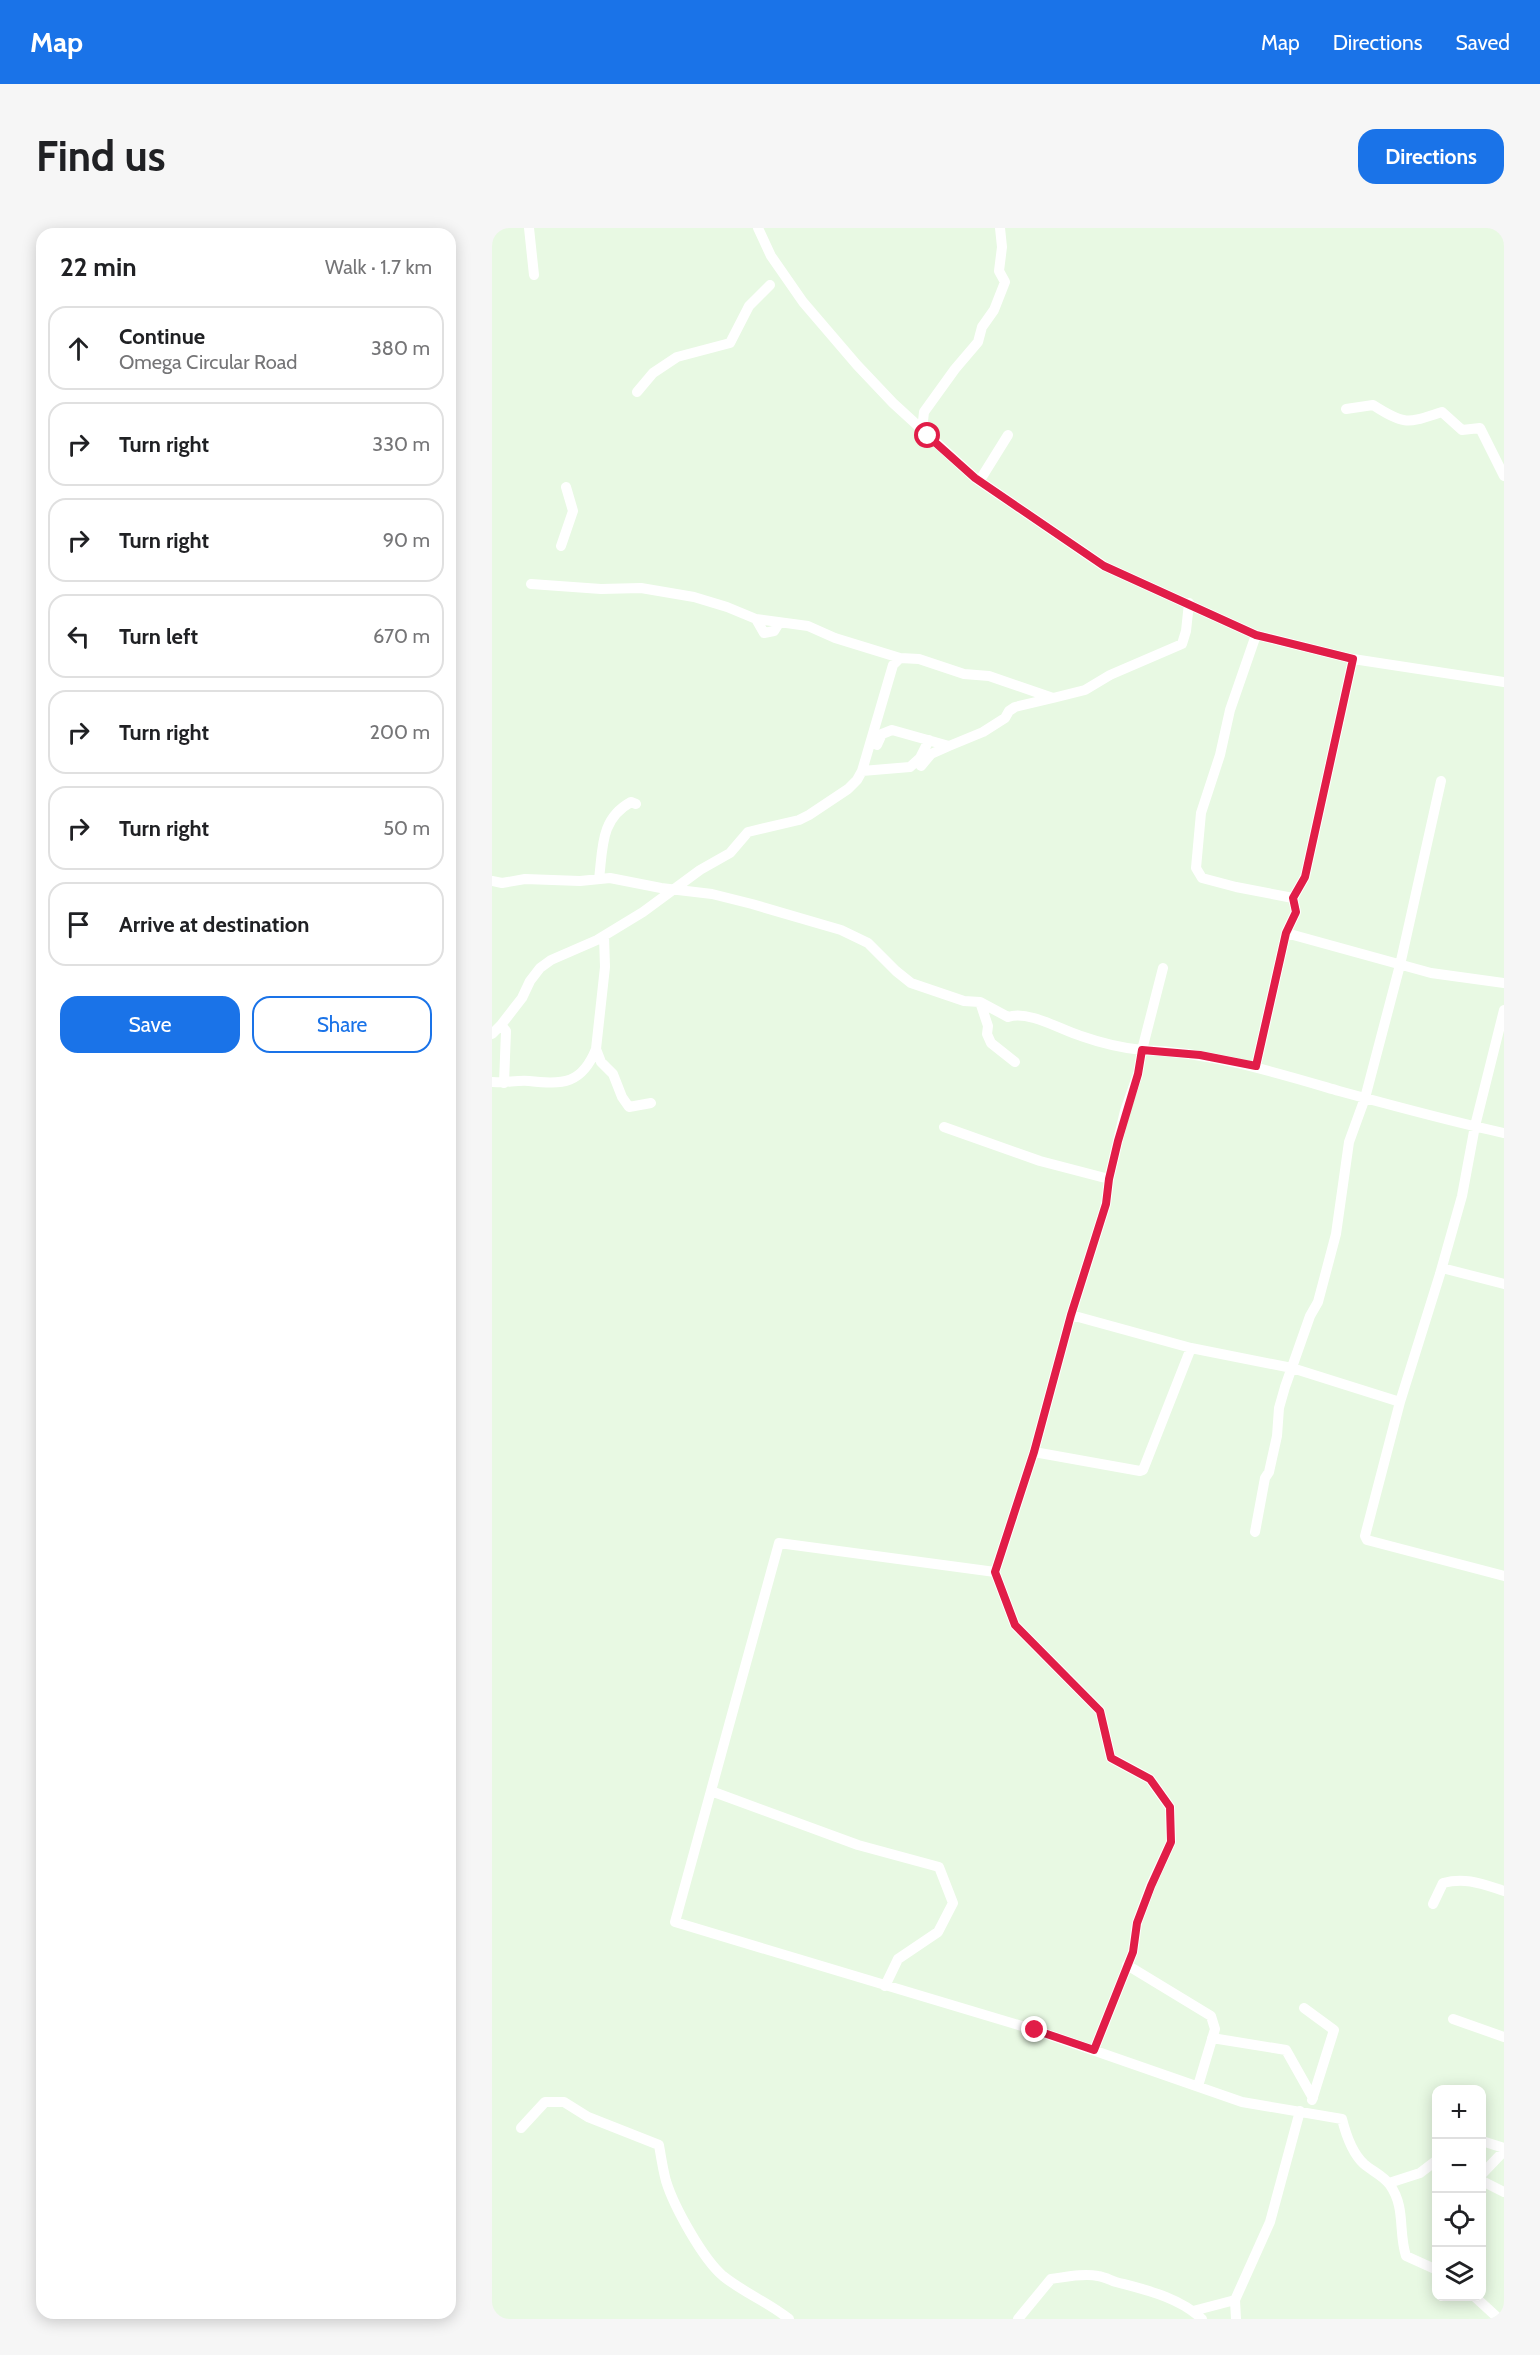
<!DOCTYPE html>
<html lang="en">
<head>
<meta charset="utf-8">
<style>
  body { margin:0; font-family:Cabin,sans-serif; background:#f6f6f6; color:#202124 }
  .controls { position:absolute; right:18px; bottom:18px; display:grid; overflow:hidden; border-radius:12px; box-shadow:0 3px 15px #0003 }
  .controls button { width:54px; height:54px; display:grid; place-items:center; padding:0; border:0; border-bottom:2px solid #e0e0e0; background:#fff; color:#202124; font:30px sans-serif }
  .stop { position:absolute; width:18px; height:18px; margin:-14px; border:4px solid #e11d48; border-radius:50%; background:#fff }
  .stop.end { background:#e11d48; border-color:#fff; box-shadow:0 2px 6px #0008 }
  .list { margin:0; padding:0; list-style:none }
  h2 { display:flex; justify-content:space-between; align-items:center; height:78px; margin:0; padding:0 24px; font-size:26px }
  h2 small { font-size:20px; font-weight:400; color:#757577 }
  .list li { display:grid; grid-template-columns:39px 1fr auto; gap:18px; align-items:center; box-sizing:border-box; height:84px; margin:0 12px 12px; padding:0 12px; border:2px solid #e0e0e0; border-radius:18px }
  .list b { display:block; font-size:22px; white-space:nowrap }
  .list p { margin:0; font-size:20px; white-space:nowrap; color:#757577 }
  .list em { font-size:20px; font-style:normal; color:#757577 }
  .actions { display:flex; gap:12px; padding:18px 24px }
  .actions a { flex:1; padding:14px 0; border:2px solid #1a73e8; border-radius:18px; text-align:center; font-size:21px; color:#1a73e8 }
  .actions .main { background:#1a73e8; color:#fff }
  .icon { flex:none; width:33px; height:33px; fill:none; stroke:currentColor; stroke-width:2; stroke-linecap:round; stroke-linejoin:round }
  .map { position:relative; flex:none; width:1012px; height:2091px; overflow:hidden; border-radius:18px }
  header { display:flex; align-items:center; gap:36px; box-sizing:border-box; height:84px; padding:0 30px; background:#1a73e8; color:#fff }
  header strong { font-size:28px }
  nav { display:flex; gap:33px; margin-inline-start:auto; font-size:21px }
  .intro { display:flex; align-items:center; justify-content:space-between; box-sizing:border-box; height:144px; padding:0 36px }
  h1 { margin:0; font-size:42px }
  .button { padding:15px 27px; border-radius:18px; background:#1a73e8; color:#fff; font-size:21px; font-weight:700 }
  main { display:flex; gap:36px; padding:0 36px }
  aside { flex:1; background:#fff; border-radius:18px; box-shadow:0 3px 15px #0003 }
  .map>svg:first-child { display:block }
</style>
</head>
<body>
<header>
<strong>Map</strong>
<nav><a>Map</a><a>Directions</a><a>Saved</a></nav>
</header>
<div class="intro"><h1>Find us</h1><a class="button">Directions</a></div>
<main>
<aside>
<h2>22 min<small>Walk · 1.7 km</small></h2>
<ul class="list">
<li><svg class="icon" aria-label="ahead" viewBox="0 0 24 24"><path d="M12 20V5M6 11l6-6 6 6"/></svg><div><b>Continue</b><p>Omega Circular Road</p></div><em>380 m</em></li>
<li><svg class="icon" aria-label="right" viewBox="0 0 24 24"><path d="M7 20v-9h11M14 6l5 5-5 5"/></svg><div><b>Turn right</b></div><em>330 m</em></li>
<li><svg class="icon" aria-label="right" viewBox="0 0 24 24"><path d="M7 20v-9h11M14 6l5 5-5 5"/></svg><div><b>Turn right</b></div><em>90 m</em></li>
<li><svg class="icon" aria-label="left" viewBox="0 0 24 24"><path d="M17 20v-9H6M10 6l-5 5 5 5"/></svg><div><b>Turn left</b></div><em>670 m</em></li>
<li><svg class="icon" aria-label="right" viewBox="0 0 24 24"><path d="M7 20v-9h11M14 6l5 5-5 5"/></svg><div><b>Turn right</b></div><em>200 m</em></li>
<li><svg class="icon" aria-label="right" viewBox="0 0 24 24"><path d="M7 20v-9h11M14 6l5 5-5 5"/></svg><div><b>Turn right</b></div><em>50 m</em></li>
<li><svg class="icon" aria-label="arrive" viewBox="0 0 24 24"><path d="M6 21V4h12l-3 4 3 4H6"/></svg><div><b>Arrive at destination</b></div></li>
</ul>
<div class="actions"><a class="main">Save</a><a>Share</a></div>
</aside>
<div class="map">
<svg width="1012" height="2091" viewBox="0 0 1012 2091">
  <rect width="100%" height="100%" fill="#e8f9e3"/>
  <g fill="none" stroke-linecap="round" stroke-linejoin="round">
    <path stroke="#fff" stroke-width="10" d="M37,0L42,47
      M266,0L279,28L311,74L365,137L401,175L483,250L612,338L764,407L861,431L1012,454
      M145,164L161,145L185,129L238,115L257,78L278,57
      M854,181L881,177C914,198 915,195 950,184L970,202L988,200L1012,248
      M430,202L432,184L463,141L486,114L490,99L502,82L513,54L507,43L510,19L508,0
      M488,252L516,207
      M69,318L81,283L74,259
      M39,356L109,361L149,360L202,369L235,379L264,391L316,398L343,410L408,430
      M264,391L272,405L282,403L287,395
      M764,407L738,482L728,527L709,585L704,640L710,650L744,659L801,670L804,684L794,705L939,745L1012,755
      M385,517L390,506L400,502L457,518L491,504L513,490L517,483L523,479L561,470
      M429,538L439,526L457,518
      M370,543L418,539L428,530L437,512
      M107,651C111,620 108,591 139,574L144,576
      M0,653L10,655L33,651L88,653L118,650L169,660L220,666L260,676L349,702L376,715L404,743L419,755L472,773L488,774L516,789C537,782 569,802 589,808C609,815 630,820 650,822L671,740
      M801,670L813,649L861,431
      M112,708L113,739L104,821L109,834L121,846L130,869L137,879L159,875
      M488,774L496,798L495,806L499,815L523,834
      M1012,782L983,898L970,968L948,1046L908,1174L873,1308L875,1312L1012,1348
      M0,806L9,797
      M764,838L794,705
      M0,854C13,855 25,852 37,853C71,857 90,856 104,821
      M12,855L14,803L9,797L30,770L38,753L48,740L59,732L105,712L151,684L208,642L238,625L256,604L307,592L317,587L356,561L365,552L370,543L401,437L408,430L427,431L472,446L497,448L561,470L593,462L618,447L690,416L694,403L697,375
      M452,899L548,933L617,951L614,976L579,1087L542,1224
      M617,951L633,883L646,846L650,822C718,824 782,844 847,863C902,878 957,893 1012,905
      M950,1040L1012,1056
      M579,1087L699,1120L800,1140L908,1174
      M699,1120L651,1242L648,1243L542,1224L503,1344L287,1315L183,1694L543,1802L750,1874L850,1891C854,1907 860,1925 872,1936C880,1943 892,1948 898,1957C914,1980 906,2003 914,2028L945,2042
      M763,1304L773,1250L777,1244L785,1208L787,1180L793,1159L818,1088L826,1074L844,1006L857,914L873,870L908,737L949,553
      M503,1344L523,1397L608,1483L619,1530L658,1551L678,1579L679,1614L659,1657L645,1695L641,1724L602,1822
      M219,1563L366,1617L447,1639L461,1675L446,1704L406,1731L393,1758
      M941,1676L951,1655C974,1649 990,1656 1012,1663
      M635,1737L719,1788L723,1801L706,1858
      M812,1780L842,1802L820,1872
      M961,1791L1012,1809
      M720,1810L794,1822L821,1870
      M29,1900L53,1874H72L96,1889L167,1917C169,1929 171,1942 174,1953C182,1979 211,2031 231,2048C252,2065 276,2074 297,2091
      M990,1913L1012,1920
      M990,1946L1012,1923
      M990,1953L1012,1964
      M897,1955L928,1945L945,1932
      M982,2068L1007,2091
      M701,2083L743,2072
      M526,2091L559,2051C574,2049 591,2045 606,2048C613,2049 618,2052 624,2054C654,2062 687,2069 710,2091
      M744,2091L743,2072L778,1994L808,1883"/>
  </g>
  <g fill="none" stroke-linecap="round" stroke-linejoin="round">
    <path stroke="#e11d48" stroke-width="8" d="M436,208L483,250L612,338L764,407L861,431L813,649L801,670L804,684L794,705L764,838L708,827L650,822L646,846L626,913L617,951L614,976L579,1087L542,1224L503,1344L523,1397L608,1483L619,1530L658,1551L678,1579L679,1614L659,1658L645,1695L641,1724L602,1822L543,1802"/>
  </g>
</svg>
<div class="controls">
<button>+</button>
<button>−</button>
<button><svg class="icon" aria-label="locate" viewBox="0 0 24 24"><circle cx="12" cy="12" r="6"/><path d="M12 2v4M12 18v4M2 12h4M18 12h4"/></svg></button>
<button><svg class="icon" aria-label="layers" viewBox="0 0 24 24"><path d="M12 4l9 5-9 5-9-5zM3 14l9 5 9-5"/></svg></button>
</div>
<div class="stop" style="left:436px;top:208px"></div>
<div class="stop end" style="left:543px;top:1802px"></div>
</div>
</main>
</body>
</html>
